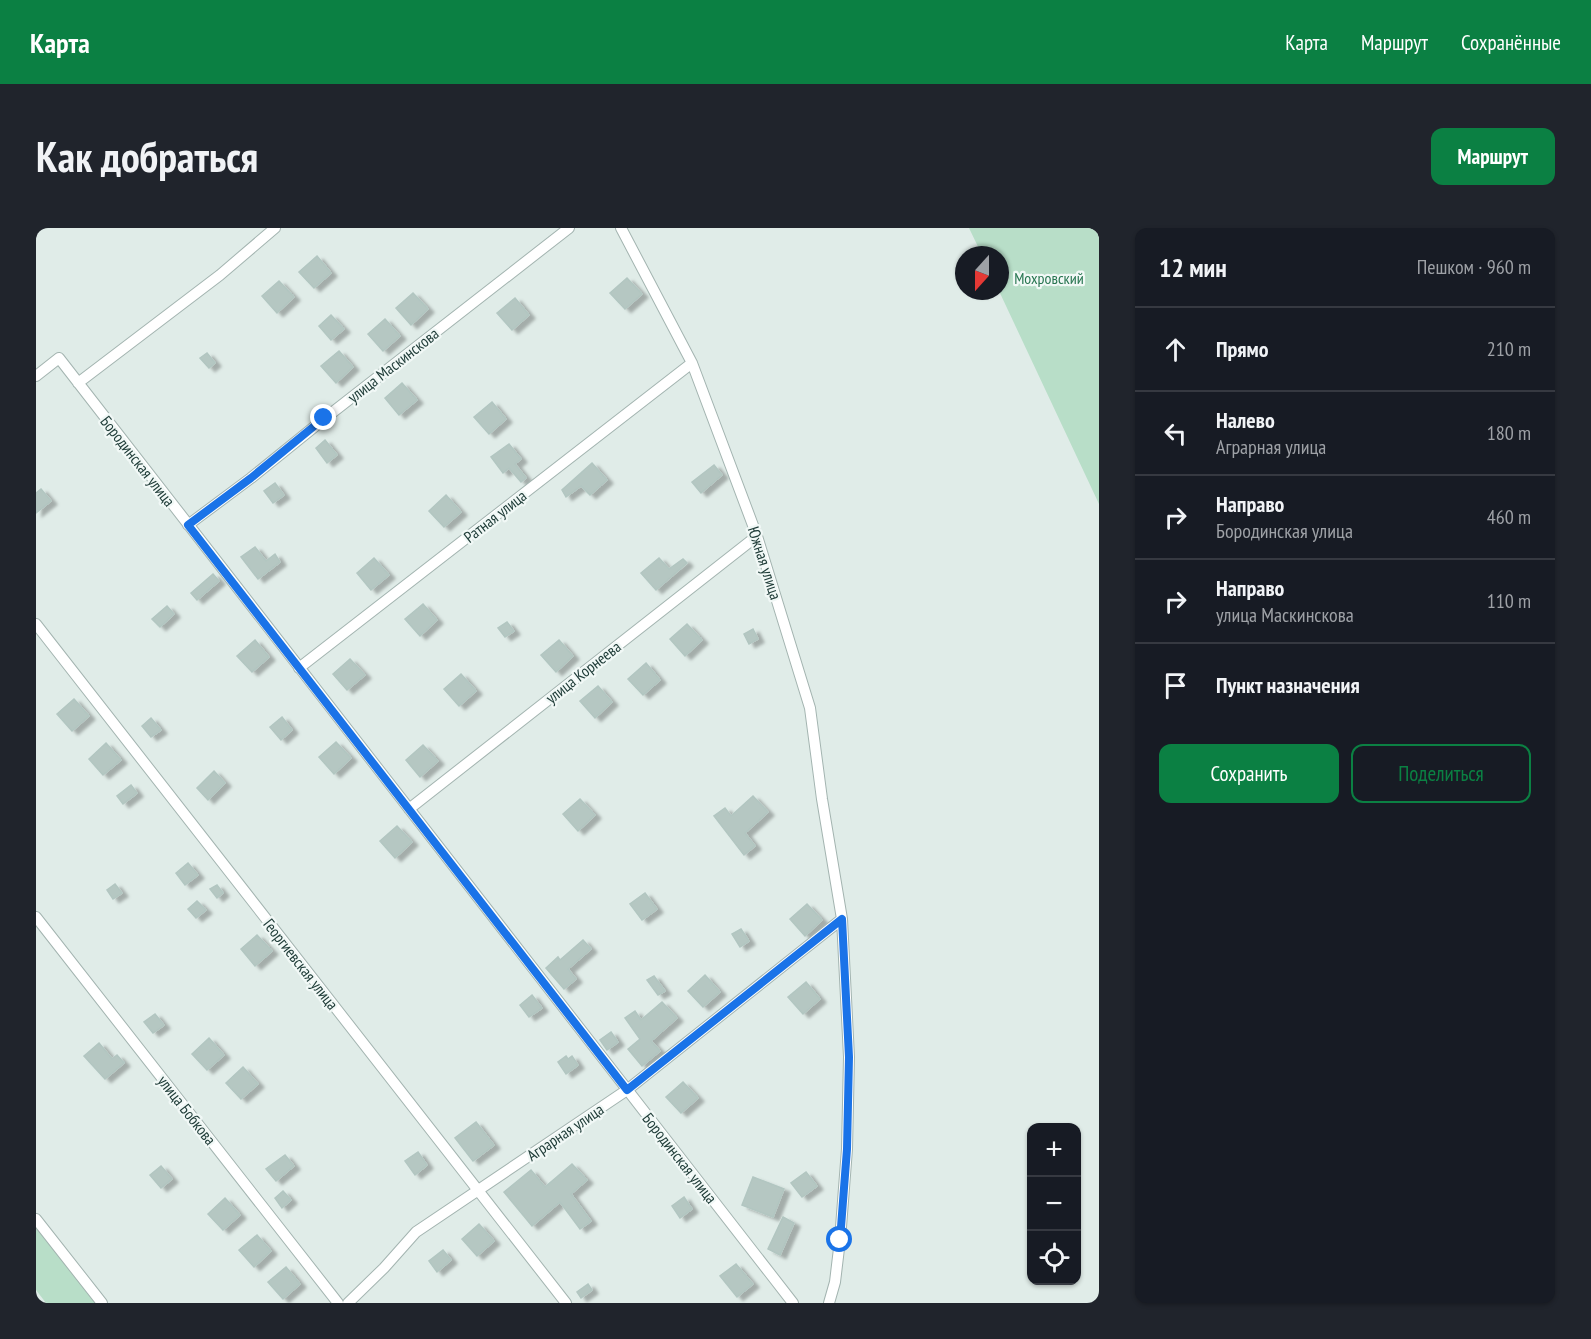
<!DOCTYPE html>
<html lang="ru">
<head>
<meta charset="utf-8">
<style>
  body { margin:0; font-family:"PT Sans Narrow",sans-serif; background:#20242c; color:#f1f3f6 }
  .controls { position:absolute; right:18px; bottom:18px; display:grid; overflow:hidden; border-radius:12px; box-shadow:0 2px 4px #0004 }
  .controls button { width:54px; height:54px; display:grid; place-items:center; padding:0; border:0; border-bottom:2px solid #363941; background:#171b24; color:#f1f3f6; font:30px sans-serif }
  .compass { position:absolute; left:919px; top:18px; width:54px; height:54px; border-radius:50%; background:#171b24; box-shadow:0 2px 4px #0004; rotate:201deg }
  .stop { position:absolute; width:18px; height:18px; margin:-14px; border:4px solid #1a73e8; border-radius:50%; background:#fff }
  .stop.end { background:#1a73e8; border-color:#fff; box-shadow:0 2px 6px #0008 }
  .list { margin:0; padding:0; list-style:none }
  h2 { display:flex; justify-content:space-between; align-items:center; height:78px; margin:0; padding:0 24px; font-size:26px }
  h2 small { font-size:20px; font-weight:400; color:#9ea1a6 }
  .list li { display:grid; grid-template-columns:39px 1fr auto; gap:18px; align-items:center; box-sizing:border-box; height:84px; padding:0 24px; border-top:2px solid #363941 }
  .list b { display:block; font-size:22px; white-space:nowrap }
  .list p { margin:0; font-size:20px; white-space:nowrap; color:#9ea1a6 }
  .list em { font-size:20px; font-style:normal; color:#9ea1a6 }
  .actions { display:flex; gap:12px; padding:18px 24px }
  .actions a { flex:1; padding:14px 0; border:2px solid #0b8043; border-radius:12px; text-align:center; font-size:21px; color:#0b8043 }
  .actions .main { background:#0b8043; color:#fff }
  .icon { flex:none; width:33px; height:33px; fill:none; stroke:currentColor; stroke-width:2; stroke-linecap:round; stroke-linejoin:round }
  .map { position:relative; flex:none; width:1063px; height:1075px; overflow:hidden; border-radius:12px }
  header { display:flex; align-items:center; gap:36px; box-sizing:border-box; height:84px; padding:0 30px; background:#0b8043; color:#fff }
  header strong { font-size:28px }
  nav { display:flex; gap:33px; margin-inline-start:auto; font-size:21px }
  .intro { display:flex; align-items:center; justify-content:space-between; box-sizing:border-box; height:144px; padding:0 36px }
  h1 { margin:0; font-size:42px }
  .button { padding:15px 27px; border-radius:12px; background:#0b8043; color:#fff; font-size:21px; font-weight:700 }
  main { display:flex; gap:36px; padding:0 36px }
  aside { flex:1; background:#171b24; border-radius:12px; box-shadow:0 2px 4px #0004 }
  .map>svg:first-child { display:block }
</style>
</head>
<body>
<header>
<strong>Карта</strong>
<nav><a>Карта</a><a>Маршрут</a><a>Сохранённые</a></nav>
</header>
<div class="intro"><h1>Как добраться</h1><a class="button">Маршрут</a></div>
<main>
<div class="map">
<svg width="1063" height="1075" viewBox="0 0 1063 1075">
  <defs>
    <filter id="shadow"><feDropShadow dx="6" dy="3.5" stdDeviation="1.5" flood-color="#0004"/></filter>
  </defs>
  <rect width="100%" height="100%" fill="#e0ece8"/>
  <path fill="#b8dec8" d="M933,0H1063V276L963,63L964,27H946Z
    M0,989L64,1075H10L0,1062Z"/>
  <path fill="#b5c7c2" stroke="#b2c6c1" stroke-width="1.5" filter="url(#shadow)" d="M281,28L295,45L278,60L263,44Z
    M591,50L606,66L589,81L574,65Z
    M243,53L258,69L241,85L226,68Z
    M377,65L392,81L375,97L360,80Z
    M479,70L493,87L476,102L461,85Z
    M295,87L308,101L295,112L283,98Z
    M349,91L364,108L347,123L332,106Z
    M303,123L317,139L300,155L285,138Z
    M171,125L179,135L173,140L164,130Z
    M366,155L381,172L363,187L349,170Z
    M456,174L470,191L453,206L438,189Z
    M289,212L301,227L291,235L280,220Z
    M473,216L485,231L479,236L490,250L485,254L473,240L467,245L455,229Z
    M556,235L571,252L554,267L545,258L530,269L526,262Z
    M678,237L686,247L665,265L656,254Z
    M239,255L248,267L237,275L228,263Z
    M5,261L15,273L0,285V265Z
    M410,267L425,284L408,299L393,283Z
    M219,319L230,333L239,326L244,334L222,351L205,329Z
    M338,330L353,347L335,362L321,345Z
    M623,330L633,341L647,331L651,335L620,362L605,345Z
    M177,346L183,353L161,372L155,365Z
    M387,376L401,392L384,408L369,391Z
    M131,378L138,386L124,399L116,391Z
    M471,394L478,403L469,409L462,400Z
    M651,396L666,412L649,428L634,411Z
    M717,401L722,411L713,416L708,406Z
    M219,412L233,429L216,444L201,428Z
    M523,412L537,428L520,444L505,427Z
    M314,431L329,447L311,462L297,446Z
    M610,435L624,452L607,467L592,451Z
    M425,446L440,463L423,478L408,461Z
    M562,458L576,474L559,490L544,473Z
    M38,471L53,488L36,503L21,486Z
    M246,489L256,502L245,512L234,499Z
    M115,490L125,502L115,509L106,498Z
    M300,514L315,530L298,546L283,529Z
    M70,515L85,532L67,547L53,531Z
    M387,517L402,533L384,549L370,532Z
    M178,543L189,555L172,572L161,560Z
    M95,557L101,565L87,576L81,568Z
    M717,568L732,584L709,605L719,618L708,627L678,588L689,580L695,588Z
    M544,571L559,587L542,603L527,586Z
    M361,598L376,614L359,630L344,613Z
    M152,635L162,647L149,657L140,645Z
    M79,656L86,665L77,671L71,662Z
    M181,657L187,665L181,670L174,661Z
    M609,665L621,681L606,692L594,676Z
    M161,673L170,682L160,690L152,681Z
    M771,676L786,692L769,708L754,691Z
    M705,701L713,713L704,719L696,706Z
    M221,707L236,723L219,738L205,721Z
    M547,712L555,721L532,741L540,751L528,761L510,740L522,729L524,732Z
    M669,747L684,764L667,779L652,763Z
    M618,748L629,763L622,767L611,752Z
    M770,754L784,771L767,786L752,769Z
    M496,767L506,780L493,789L484,777Z
    M626,774L641,790L615,813L624,823L606,838L592,821L604,811L589,790L599,783L605,792Z
    M119,786L128,797L117,805L108,794Z
    M575,804L582,814L571,822L564,812Z
    M173,810L188,827L171,842L156,826Z
    M63,815L76,831L81,827L88,835L69,851L48,828Z
    M530,828L532,831L536,828L542,837L530,846L522,834Z
    M207,839L222,856L205,871L190,855Z
    M647,854L662,870L645,885L630,869Z
    M440,894L458,917L437,933L419,910Z
    M382,924L391,937L379,947L369,933Z
    M249,927L258,938L240,953L230,941Z
    M536,936L551,952L535,966L555,993L544,1001L524,974L496,998L468,964L495,942L509,959Z
    M125,938L136,951L125,960L114,947Z
    M770,944L781,958L766,969L755,955Z
    M717,949L748,961L737,989L706,977Z
    M247,963L255,972L246,980L239,970Z
    M648,969L656,981L644,990L636,978Z
    M189,970L204,987L187,1002L172,986Z
    M747,989L758,995L744,1027L732,1021Z
    M443,996L458,1013L441,1028L426,1011Z
    M221,1007L235,1023L218,1039L203,1022Z
    M407,1022L415,1032L401,1044L393,1033Z
    M700,1036L717,1056L701,1069L684,1048Z
    M250,1039L264,1056L247,1071L232,1054Z
    M552,1056L556,1062L545,1070L541,1064Z"/>
  <g fill="none" stroke-linecap="round" stroke-linejoin="round">
    <g stroke="#a3b4b0" stroke-width="12">
      <path id="street" d="M585,0L656,135L721,308L774,480L786,571L806,691L813,829L811,921L804,1012L799,1054L793,1075
        M0,148L23,130L757,1075
        M42,155L184,47L239,0
        M152,297L215,250L288,191L533,0
        M0,396L530,1075
        M263,440L656,135
        M373,581L721,308
        M0,689L302,1075
        M0,991L66,1075
        M312,1075L348,1040L380,1004L591,862L806,691"/>
    </g>
    <use href="#street" stroke="#fff" stroke-width="10"/>
  </g>
  <g fill="none" stroke-linecap="round" stroke-linejoin="round">
    <path stroke="#1a73e8" stroke-width="8" d="M288,190L215,250L152,297L591,862L806,691L813,829L811,921L804,1012"/>
  </g>
  <g text-anchor="middle" dominant-baseline="central" stroke-width="4.5" stroke-linejoin="round" paint-order="stroke">
    <g font-size="16" fill="#287651" stroke="#f1f8f6">
      <text x="1013" y="50">Мохровский</text>
    </g>
    <g font-size="16" fill="#203d39" stroke="#f1f8f6">
      <text transform="translate(357 137) rotate(-38)">улица Маскинскова</text>
      <text transform="translate(102 233) rotate(52)">Бородинская улица</text>
      <text transform="translate(459 288) rotate(-38)">Ратная улица</text>
      <text transform="translate(729 335) rotate(72)">Южная улица</text>
      <text transform="translate(547 444) rotate(-38)">улица Корнеева</text>
      <text transform="translate(265 736) rotate(52)">Георгиевская улица</text>
      <text transform="translate(151 882) rotate(52)">улица Бобкова</text>
      <text transform="translate(529 904) rotate(-34)">Аграрная улица</text>
      <text transform="translate(644 930) rotate(52)">Бородинская улица</text>
    </g>
  </g>
</svg>
<div class="controls">
<button>+</button>
<button>−</button>
<button><svg class="icon" aria-label="locate" viewBox="0 0 24 24"><circle cx="12" cy="12" r="6"/><path d="M12 2v4M12 18v4M2 12h4M18 12h4"/></svg></button>
</div>
<svg class="compass" viewBox="-18 -18 36 36"><path d="M0-13l5 13h-10z" fill="#e53935"/><path d="M0 13l5-13h-10z" fill="#9ea1a6"/></svg>
<div class="stop" style="left:804px;top:1012px"></div>
<div class="stop end" style="left:288px;top:190px"></div>
</div>
<aside>
<h2>12 мин<small>Пешком · 960 m</small></h2>
<ul class="list">
<li><svg class="icon" aria-label="ahead" viewBox="0 0 24 24"><path d="M12 20V5M6 11l6-6 6 6"/></svg><div><b>Прямо</b></div><em>210 m</em></li>
<li><svg class="icon" aria-label="left" viewBox="0 0 24 24"><path d="M17 20v-9H6M10 6l-5 5 5 5"/></svg><div><b>Налево</b><p>Аграрная улица</p></div><em>180 m</em></li>
<li><svg class="icon" aria-label="right" viewBox="0 0 24 24"><path d="M7 20v-9h11M14 6l5 5-5 5"/></svg><div><b>Направо</b><p>Бородинская улица</p></div><em>460 m</em></li>
<li><svg class="icon" aria-label="right" viewBox="0 0 24 24"><path d="M7 20v-9h11M14 6l5 5-5 5"/></svg><div><b>Направо</b><p>улица Маскинскова</p></div><em>110 m</em></li>
<li><svg class="icon" aria-label="arrive" viewBox="0 0 24 24"><path d="M6 21V4h12l-3 4 3 4H6"/></svg><div><b>Пункт назначения</b></div></li>
</ul>
<div class="actions"><a class="main">Сохранить</a><a>Поделиться</a></div>
</aside>
</main>
</body>
</html>
